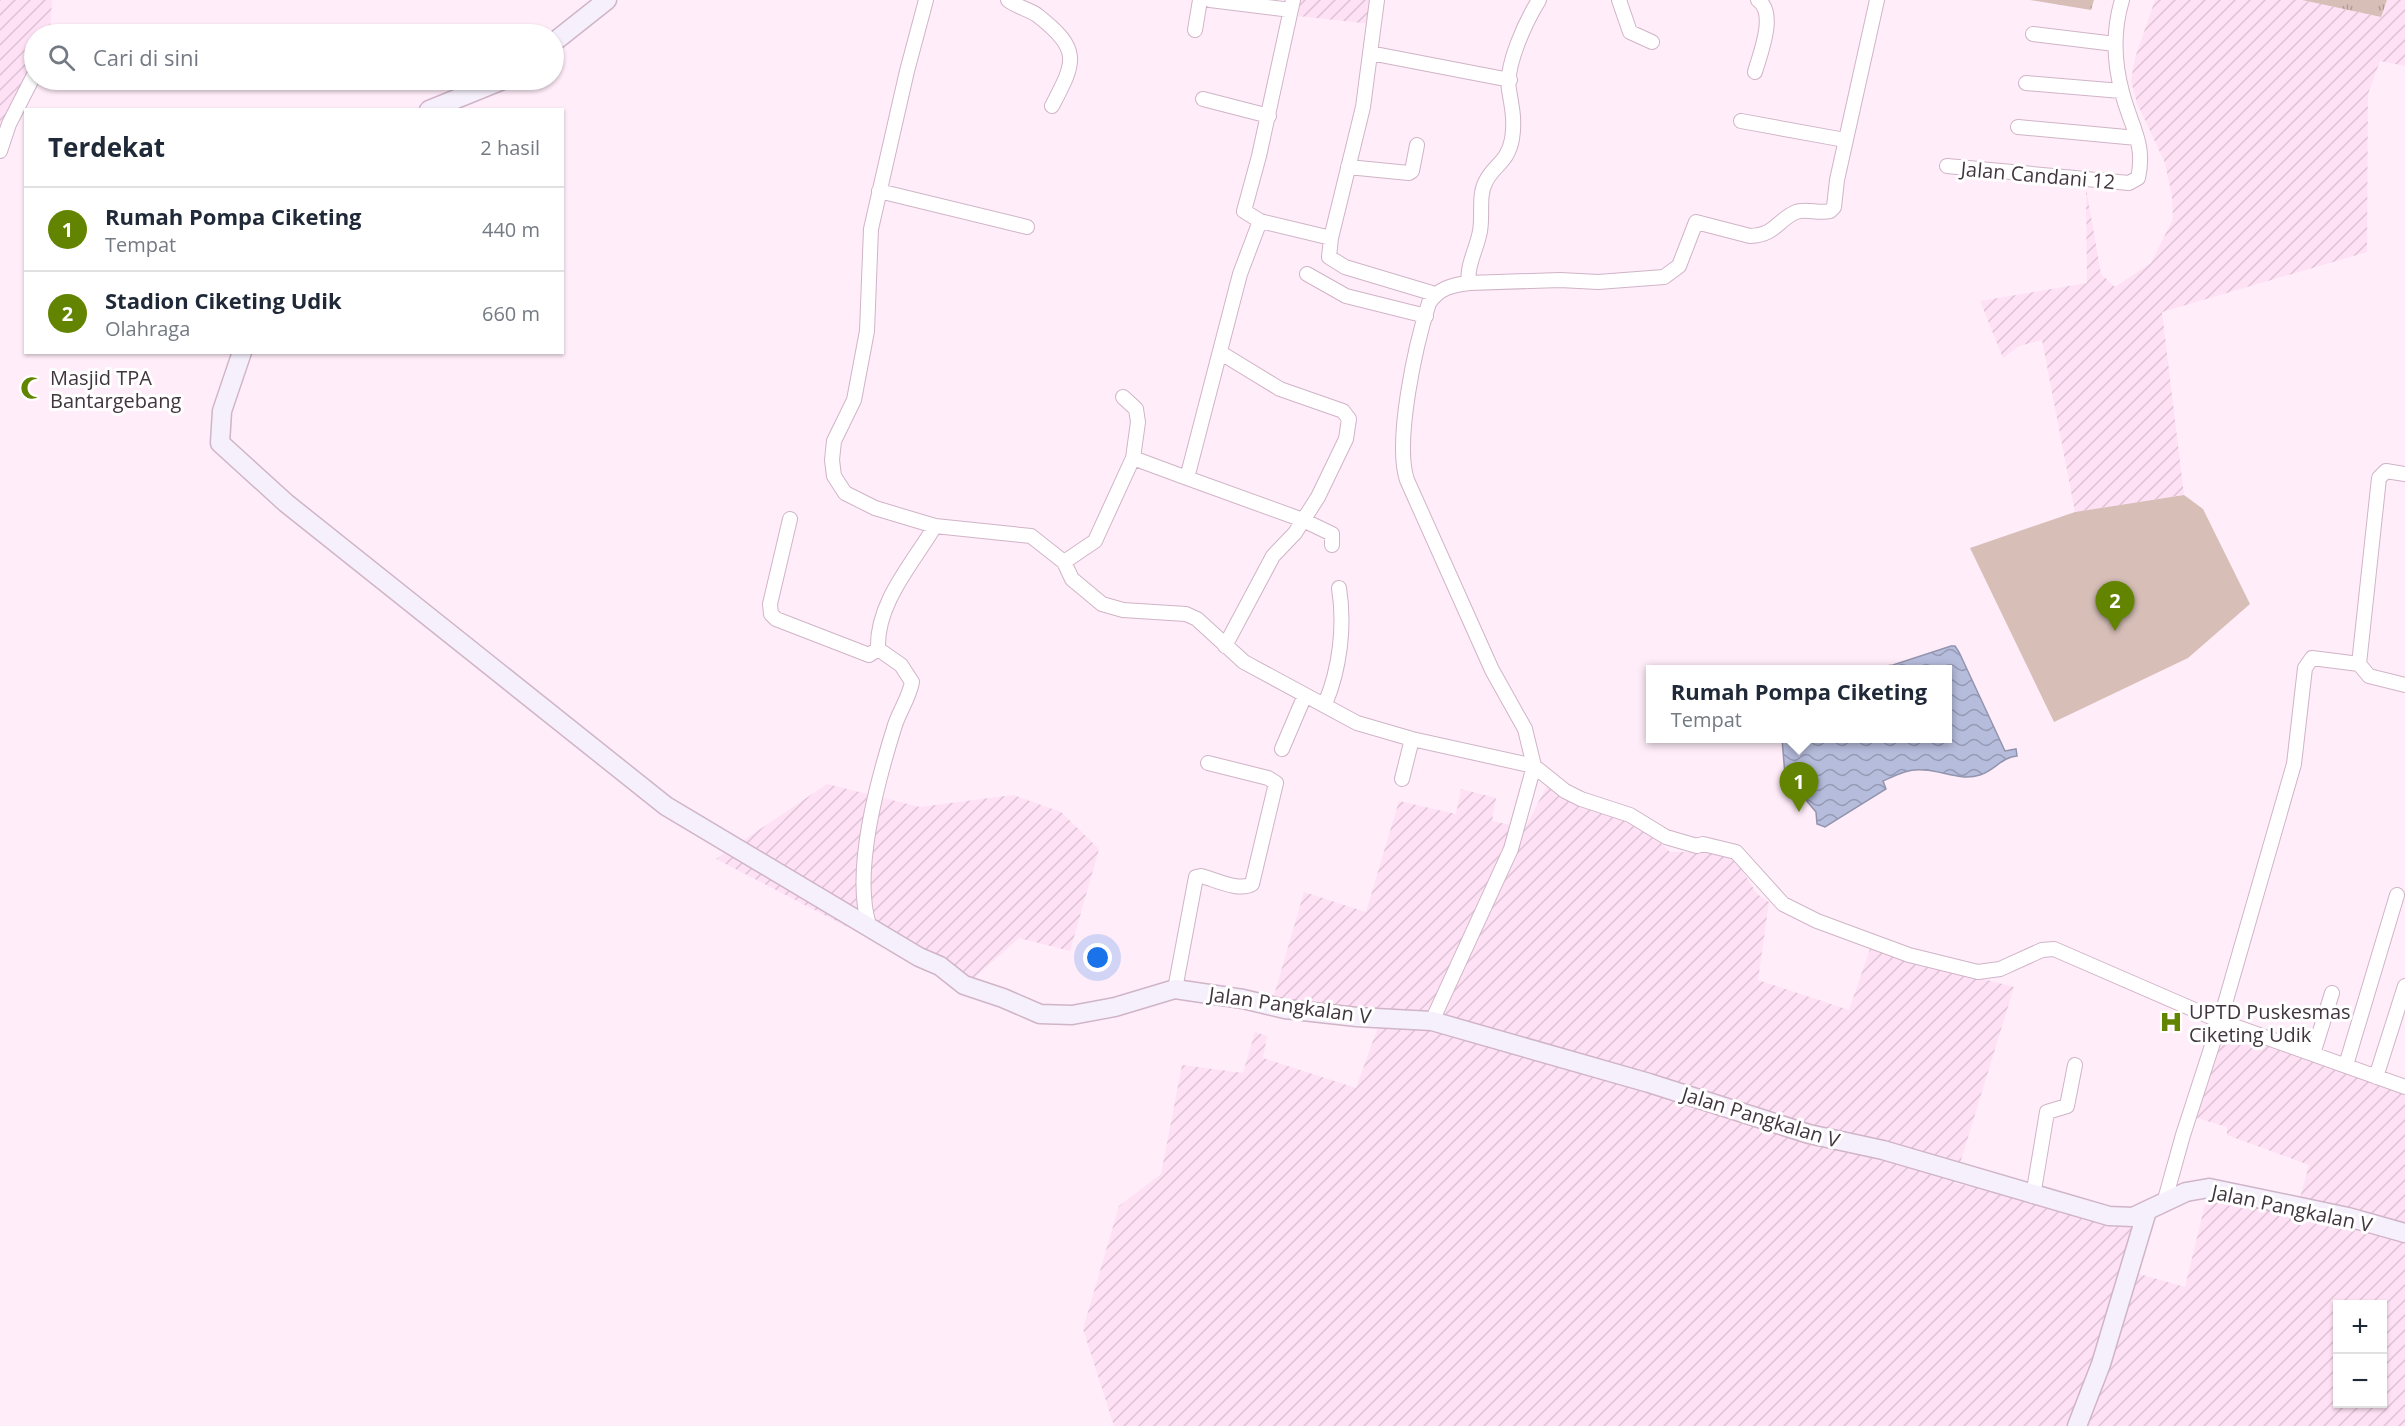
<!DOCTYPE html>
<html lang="id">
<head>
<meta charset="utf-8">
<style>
  body { margin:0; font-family:"Open Sans",sans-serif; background:#f2f2f3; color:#1f2937 }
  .controls { position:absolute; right:18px; bottom:18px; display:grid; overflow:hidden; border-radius:0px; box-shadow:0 2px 4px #0004 }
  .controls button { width:54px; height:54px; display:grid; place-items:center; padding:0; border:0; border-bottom:2px solid #e0e1e3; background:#fff; color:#1f2937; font:30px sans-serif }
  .you { position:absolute; left:1098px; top:958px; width:21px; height:21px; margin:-15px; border:4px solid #fff; border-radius:50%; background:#1a73e8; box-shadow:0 0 0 9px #1a73e833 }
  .badge { display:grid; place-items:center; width:39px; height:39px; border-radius:50%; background:#628400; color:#fff; font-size:20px; font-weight:700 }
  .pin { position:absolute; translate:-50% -50px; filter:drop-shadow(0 2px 3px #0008) }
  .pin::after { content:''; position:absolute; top:32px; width:21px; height:18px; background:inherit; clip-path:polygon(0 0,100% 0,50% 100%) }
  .popup { position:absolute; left:1646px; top:665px; width:306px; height:78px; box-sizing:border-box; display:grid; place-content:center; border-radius:0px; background:#fff; filter:drop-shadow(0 2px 4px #0005); font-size:20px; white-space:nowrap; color:#747a83 }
  .popup b { font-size:22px; color:#1f2937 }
  .popup::after { content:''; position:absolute; left:50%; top:100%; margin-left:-12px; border:12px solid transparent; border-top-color:#fff }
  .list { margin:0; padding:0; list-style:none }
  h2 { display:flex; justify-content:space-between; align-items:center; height:78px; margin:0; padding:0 24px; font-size:26px }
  h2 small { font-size:20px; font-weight:400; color:#747a83 }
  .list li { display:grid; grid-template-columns:39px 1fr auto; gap:18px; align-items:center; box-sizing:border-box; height:84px; padding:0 24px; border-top:2px solid #e0e1e3 }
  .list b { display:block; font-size:22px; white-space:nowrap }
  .list p { margin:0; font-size:20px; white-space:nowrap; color:#747a83 }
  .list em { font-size:20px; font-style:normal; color:#747a83 }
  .icon { flex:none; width:33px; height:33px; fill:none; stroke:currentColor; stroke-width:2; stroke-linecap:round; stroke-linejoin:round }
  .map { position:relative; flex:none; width:2405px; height:1426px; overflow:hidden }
  .search { position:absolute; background:#fff; box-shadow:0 2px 4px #0004; left:24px; top:24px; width:540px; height:66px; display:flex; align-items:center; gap:15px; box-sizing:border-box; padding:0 21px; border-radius:33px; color:#747a83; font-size:22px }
  .panel { position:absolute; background:#fff; box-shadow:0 2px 4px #0004; left:24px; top:108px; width:540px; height:246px; border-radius:0px }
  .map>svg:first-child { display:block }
</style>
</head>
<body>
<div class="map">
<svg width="2405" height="1426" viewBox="0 0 2405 1426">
  <defs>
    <pattern id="industrial-furrows" width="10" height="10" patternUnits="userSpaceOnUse" patternTransform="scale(1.5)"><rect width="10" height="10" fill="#ffe1f5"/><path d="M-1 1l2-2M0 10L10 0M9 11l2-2" fill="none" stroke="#dcc2d3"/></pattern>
    <pattern id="grass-tufts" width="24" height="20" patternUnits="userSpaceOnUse" patternTransform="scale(1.5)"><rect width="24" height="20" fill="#d7bfb8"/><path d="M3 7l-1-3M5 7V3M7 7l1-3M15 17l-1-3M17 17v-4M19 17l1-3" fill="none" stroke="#b09c97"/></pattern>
    <pattern id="water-waves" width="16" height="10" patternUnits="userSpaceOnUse" patternTransform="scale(1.5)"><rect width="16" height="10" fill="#b6bcdc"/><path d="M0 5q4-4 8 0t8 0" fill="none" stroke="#969ab4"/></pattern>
  </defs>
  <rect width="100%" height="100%" fill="#ffedf9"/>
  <path fill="url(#industrial-furrows)" fill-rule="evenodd" d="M0,0H52L50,34H34V72L0,137Z
    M1301,0H1377L1372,24L1298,16Z
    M2155,0H2302L2380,17L2387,0H2405V66L2380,61L2368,94L2367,252L2162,312L2184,495L2075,512L2042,340L2019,346L2003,358L1980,301L2087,283L2086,188L2101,274L2115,287L2151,263L2173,219L2172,196L2165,163L2137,103L2131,81L2135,58Z
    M1550,780L1637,820L1670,852H1707L1736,860L1757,894L1769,902L1758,980L1849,1010L1870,949L2014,987L1954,1183L2093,1213L2113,1228L2154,1220L2136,1273L2185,1287L2209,1188L2237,1204L2295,1216L2309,1165L2227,1135V1127L2194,1117L2223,1031L2405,1092V1426H1114L1083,1329L1119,1206L1161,1174L1182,1065L1243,1073L1255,1032L1267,1036L1263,1058L1356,1088L1383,1013L1273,999L1304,892L1366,912L1399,801L1456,814L1461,789L1496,798L1492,821L1525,828ZM2338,1304H2382V1404H2338Z
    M827,784L920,807L1013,795L1061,812L1099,849L1070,951L1019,938L964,987L716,859Z"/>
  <path fill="url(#grass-tufts)" d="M2030,0H2094L2091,10Z
    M2302,0H2387L2381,17Z"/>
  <path fill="#d7bfb8" d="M2184,495L2203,509L2250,604L2188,658L2054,722L1970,548L2075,512Z"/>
  <path fill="url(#water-waves)" stroke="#9394ad" stroke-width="1.5" d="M1951,646H1955L1959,652L2005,751L2016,749L2017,756C2002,757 1995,770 1980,775C1960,781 1944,771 1924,770C1909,768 1896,775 1883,781L1886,789L1825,827L1817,824L1816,812L1785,775L1782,739L1948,738V670L1863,669L1893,665Z"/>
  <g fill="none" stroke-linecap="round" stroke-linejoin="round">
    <g stroke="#d0b4c7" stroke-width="16">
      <path id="street" d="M926,0L907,71L871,229L867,331L854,400L834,441L832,460L834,476L845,493L875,508L935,526L1031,536L1064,562L1072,579L1102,604L1123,610L1186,614L1197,619L1244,662L1357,723L1412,739L1534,766L1565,791L1581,799L1630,815L1666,837L1697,846L1703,844L1736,852L1783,904L1817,921L1909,955L1978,972L2000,969L2042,950L2054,949L2220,1021L2405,1087
        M1008,0C1017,7 1028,9 1037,15C1082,50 1075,62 1052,106
        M1210,0L1291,10
        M1293,0L1259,156L1244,211L1260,221L1331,238L1329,257L1345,267L1435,294
        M1619,0L1630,32L1652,42
        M1195,30L1200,0
        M2033,34L2115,44
        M1370,53L1510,80
        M1755,72C1760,54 1777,13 1758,0
        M2026,83L2121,91
        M1203,99L1269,116
        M1741,121L1845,140
        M2018,127L2137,138
        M0,151L9,124L34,75
        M1947,166L2129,183L2138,178C2146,143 2130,125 2122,92C2114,62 2113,30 2122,0
        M1348,167L1409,173L1412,171L1417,145
        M879,191L1027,227
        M1260,221L1240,274L1187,478L1303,520L1332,534V545
        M1331,238L1363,107L1377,0
        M1307,274L1346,296L1426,316
        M1469,283L1560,280L1598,282L1664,277L1679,266L1696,222L1750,236C1776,235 1777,220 1796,212C1806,208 1819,214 1830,211L1834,207L1837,180L1877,0
        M1221,353L1280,389L1343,411L1349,419L1346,439L1318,497L1295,533L1273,556L1225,646
        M1133,458L1187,478
        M790,519L770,604L771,614L776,619L869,655L878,649
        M1064,562L1095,541L1133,458L1138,422L1136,409L1123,397
        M2359,664L2379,478L2386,471L2405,474
        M1325,704C1340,669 1345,625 1339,588
        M1282,749L1305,695
        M1402,779L1412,739
        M869,925C852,871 878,779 895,725C900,710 909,698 912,682L901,665L878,649C876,603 913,563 935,526
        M1175,989L1196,877L1201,876C1214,879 1239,892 1252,884L1276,783L1268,778L1208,763
        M1432,1021L1511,849L1534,766L1525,729L1492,670L1407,480C1394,441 1416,343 1429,303C1439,288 1452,285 1469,283C1466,266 1477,249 1480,231C1483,215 1478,195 1486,181C1494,165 1508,162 1512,139C1515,121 1512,107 1509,90C1505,65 1526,21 1539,0
        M2313,1054L2332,993
        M2346,1065L2397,895
        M2376,1077L2405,986
        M2033,1196L2047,1112L2067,1106L2075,1065
        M2164,1203L2183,1135L2220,1021L2294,764L2305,668L2312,658L2359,664L2369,676L2405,685"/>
    </g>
    <g stroke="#d0b4c7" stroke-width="21">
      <path id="secondary" d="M554,42L607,0
        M429,110L503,80
        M242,352L222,411L220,443L286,503L666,806L919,957L940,966L964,985L1003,998L1040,1014L1072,1015L1115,1007L1175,989L1243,999L1285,1009L1357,1017L1432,1021L1649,1083L1809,1134L1883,1150L2109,1216L2133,1217L2186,1192L2209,1188L2348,1217L2405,1233
        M2077,1426L2101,1364L2147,1211"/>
    </g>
    <use href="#street" stroke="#fff" stroke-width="14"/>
    <use href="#secondary" stroke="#f6f0fc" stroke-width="18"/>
  </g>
  <defs>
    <g id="mosque-bare" transform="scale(1.8)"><path d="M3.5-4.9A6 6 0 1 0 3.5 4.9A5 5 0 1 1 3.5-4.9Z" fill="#628400" stroke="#fff" stroke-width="2.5" paint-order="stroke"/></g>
    <g id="hospital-bare" transform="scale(1.8)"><path d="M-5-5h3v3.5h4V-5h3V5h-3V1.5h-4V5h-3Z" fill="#628400" stroke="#fff" stroke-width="2.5" paint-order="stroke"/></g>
  </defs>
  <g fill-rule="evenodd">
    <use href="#mosque-bare" x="32" y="388"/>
    <use href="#hospital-bare" x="2171" y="1022"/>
  </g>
  <g text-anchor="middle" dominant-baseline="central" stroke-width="6" stroke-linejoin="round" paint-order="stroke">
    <g font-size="20" fill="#42363e" stroke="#fff">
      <text transform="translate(2038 175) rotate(5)">Jalan Candani 12</text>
      <text transform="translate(1290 1005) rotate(8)">Jalan Pangkalan V</text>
      <text transform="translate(1761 1117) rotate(17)">Jalan Pangkalan V</text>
      <text transform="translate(2292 1208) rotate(12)">Jalan Pangkalan V</text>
    </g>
    <g font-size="20" fill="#42363e" stroke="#fff" text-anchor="start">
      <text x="50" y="377">Masjid TPA<tspan x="50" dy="23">Bantargebang</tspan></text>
      <text x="2189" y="1011">UPTD Puskesmas<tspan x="2189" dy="23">Ciketing Udik</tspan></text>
    </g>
  </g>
</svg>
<div class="controls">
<button>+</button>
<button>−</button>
</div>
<div class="you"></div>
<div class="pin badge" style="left:1799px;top:812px">1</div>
<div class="popup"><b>Rumah Pompa Ciketing</b>Tempat</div>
<div class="pin badge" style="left:2115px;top:631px">2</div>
<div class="search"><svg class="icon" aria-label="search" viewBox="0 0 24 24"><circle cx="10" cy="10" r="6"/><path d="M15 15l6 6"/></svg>Cari di sini</div>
<section class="panel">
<h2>Terdekat<small>2 hasil</small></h2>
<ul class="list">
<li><span class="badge">1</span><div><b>Rumah Pompa Ciketing</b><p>Tempat</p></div><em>440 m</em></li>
<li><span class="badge">2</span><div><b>Stadion Ciketing Udik</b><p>Olahraga</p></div><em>660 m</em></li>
</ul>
</section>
</div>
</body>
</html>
